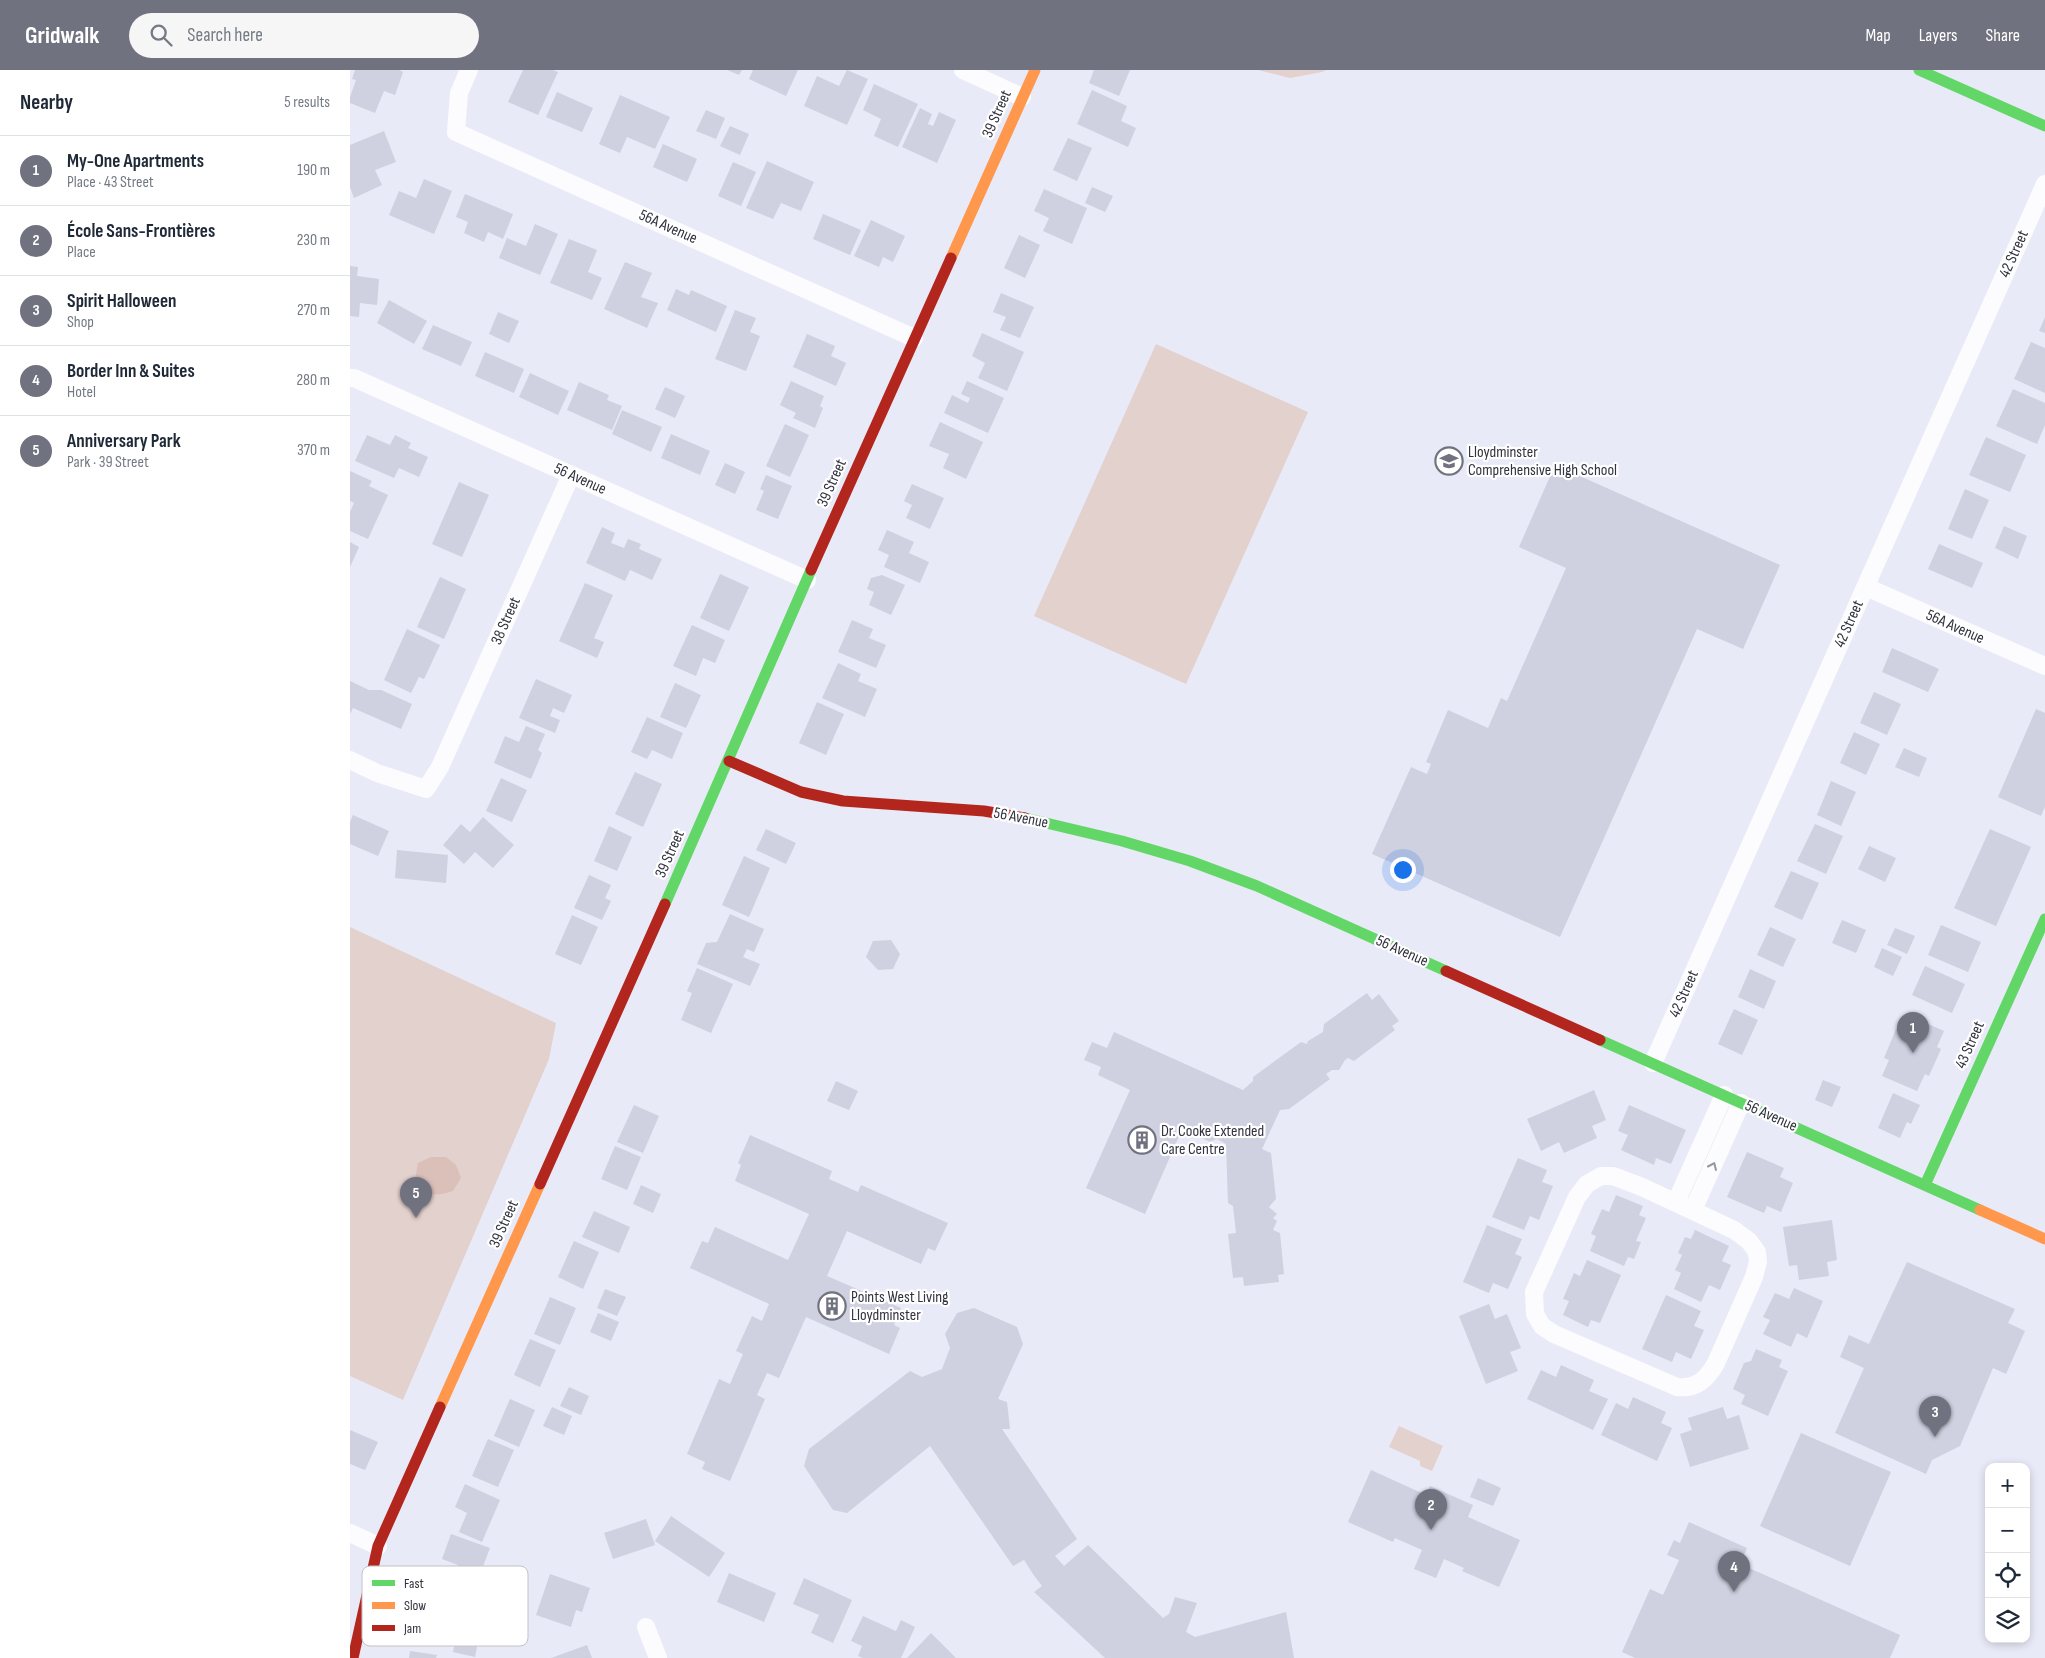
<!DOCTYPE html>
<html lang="en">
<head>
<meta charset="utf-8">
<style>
  body { margin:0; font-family:"Sofia Sans Condensed",sans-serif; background:#f6f6f7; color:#1f2937 }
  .controls { position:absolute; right:15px; bottom:15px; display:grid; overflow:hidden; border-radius:10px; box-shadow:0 2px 8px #0003 }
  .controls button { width:45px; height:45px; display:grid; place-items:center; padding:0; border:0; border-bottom:1px solid #e0e1e3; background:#fff; color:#1f2937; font:25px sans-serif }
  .you { position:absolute; left:1052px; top:799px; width:18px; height:18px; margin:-12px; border:4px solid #fff; border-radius:50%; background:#1a73e8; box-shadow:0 0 0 8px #1a73e833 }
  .badge { display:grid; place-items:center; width:32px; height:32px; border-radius:50%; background:#71727f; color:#fff; font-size:16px; font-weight:700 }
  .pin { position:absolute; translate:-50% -41px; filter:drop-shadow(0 1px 2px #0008) }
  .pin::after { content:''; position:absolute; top:26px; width:18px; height:15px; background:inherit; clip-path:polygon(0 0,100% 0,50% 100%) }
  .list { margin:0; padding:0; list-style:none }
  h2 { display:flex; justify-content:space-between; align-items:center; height:65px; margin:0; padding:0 20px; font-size:21px }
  h2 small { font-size:16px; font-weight:400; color:#747a83 }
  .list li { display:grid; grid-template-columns:32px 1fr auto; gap:15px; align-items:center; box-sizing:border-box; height:70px; padding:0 20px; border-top:1px solid #e0e1e3 }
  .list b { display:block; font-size:19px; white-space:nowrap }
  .list p { margin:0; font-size:16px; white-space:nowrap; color:#747a83 }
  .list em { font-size:16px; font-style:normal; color:#747a83 }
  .icon { flex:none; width:28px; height:28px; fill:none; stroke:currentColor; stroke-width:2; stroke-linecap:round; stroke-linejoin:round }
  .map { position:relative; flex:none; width:1695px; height:1588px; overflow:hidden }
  header { display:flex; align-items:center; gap:30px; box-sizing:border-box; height:70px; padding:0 25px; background:#71727f; color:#fff }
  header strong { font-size:24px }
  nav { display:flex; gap:28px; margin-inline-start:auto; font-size:18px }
  .search { width:350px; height:45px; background:#f6f6f7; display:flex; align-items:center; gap:12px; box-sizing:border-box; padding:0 18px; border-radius:28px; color:#747a83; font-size:19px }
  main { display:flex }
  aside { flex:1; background:#fff }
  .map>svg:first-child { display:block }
</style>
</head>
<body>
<header>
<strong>Gridwalk</strong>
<div class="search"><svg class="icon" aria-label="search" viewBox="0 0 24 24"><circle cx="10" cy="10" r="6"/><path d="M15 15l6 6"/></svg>Search here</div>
<nav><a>Map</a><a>Layers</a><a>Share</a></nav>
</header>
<main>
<aside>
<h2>Nearby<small>5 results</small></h2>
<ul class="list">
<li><span class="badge">1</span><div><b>My-One Apartments</b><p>Place · 43 Street</p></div><em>190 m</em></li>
<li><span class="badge">2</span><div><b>École Sans-Frontières</b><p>Place</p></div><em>230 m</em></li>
<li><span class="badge">3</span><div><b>Spirit Halloween</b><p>Shop</p></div><em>270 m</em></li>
<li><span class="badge">4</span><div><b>Border Inn &amp; Suites</b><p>Hotel</p></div><em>280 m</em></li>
<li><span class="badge">5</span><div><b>Anniversary Park</b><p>Park · 39 Street</p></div><em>370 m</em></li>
</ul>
</aside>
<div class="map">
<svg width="1695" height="1588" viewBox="0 0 1695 1588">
  <rect width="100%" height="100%" fill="#e9eaf7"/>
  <path fill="#e3d1ce" d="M908,0H976L972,2L940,8Z
    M806,274L958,342L836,614L684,546Z
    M0,857L206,953L199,989L53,1330L0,1306Z
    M1049,1356L1093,1376L1082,1401L1070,1396V1391L1039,1377Z"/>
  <path fill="#dbc0ba" d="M81,1087H96L106,1095L111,1108L103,1121C84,1127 77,1126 65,1110L68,1093Z"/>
  <path fill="#cfd0e0" d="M5,0H49L53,2L45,25L34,21L25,43L0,33V27L6,10L2,9Z
    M173,0H203L208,2L188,45L158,32Z
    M377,0H392L389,5Z
    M403,0H448L436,26L399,9Z
    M497,0L518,9L497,55L454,36L467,6L489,16Z
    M744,0H780L769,26L739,13Z
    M524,14L568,34L548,77L524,66L531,49L513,40Z
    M742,20L777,36L771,51L786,58L778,77L727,54Z
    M207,22L243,38L232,62L196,47Z
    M270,25L320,47L305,79L277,67L270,83L249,74Z
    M570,38L582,44L578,54L583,56L589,42L606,50L587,93L552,77Z
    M356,40L375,48L366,69L346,61Z
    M380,56L399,64L390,85L370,76Z
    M34,61L46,92L25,100L32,115L4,128L0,117V75Z
    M718,68L742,78L727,111L703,100Z
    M313,74L347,89L337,112L303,97Z
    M417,91L464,112L451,141L431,133L423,149L396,138Z
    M383,92L406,102L391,136L368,126Z
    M74,109L102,121L84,164L39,145L49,121L66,128Z
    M742,117L763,126L755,142L735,133Z
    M694,119L737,138L722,174L693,161L699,148L684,141Z
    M115,124L163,144L153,169L138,162L134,172L114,163L118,152L106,147Z
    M473,144L511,160L500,185L463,169Z
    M521,150L555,166L543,192L533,187L529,197L504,186Z
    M185,154L208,164L190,205L149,188L157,168L176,176Z
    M669,165L690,175L675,208L654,198Z
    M219,169L247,180L238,202L252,208L242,230L200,213Z
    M275,192L302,203L291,227L308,233L297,258L254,239Z
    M0,196L8,197L7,206L29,209L27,235L10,233L9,247L0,246Z
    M326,219L339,225L341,220L377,236L366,262L317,240Z
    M651,223L684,237L670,268L650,260L656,247L643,242Z
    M39,230L77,251L64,274L27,253Z
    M385,240L406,248L400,262L410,266L396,301L365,289Z
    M148,242L169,251L159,273L139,264Z
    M1695,247V263L1689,261Z
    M83,255L122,272L111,296L72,279Z
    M632,263L674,282L657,321L628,308L635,293L622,286Z
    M457,264L485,276L481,286L496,293L486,316L443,297Z
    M1681,272L1695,278V323L1664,309Z
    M135,282L174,299L164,323L125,306Z
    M180,303L219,321L208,345L169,327Z
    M441,311L474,326L470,336L473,338L465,358L443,348L446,343L430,335Z
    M617,311L654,328L638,363L594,343L602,325L618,333L620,328L611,324Z
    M229,312L259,325L257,330L272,336L262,360L217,340Z
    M315,317L335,326L325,348L305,339Z
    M1663,319L1695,333V355L1687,374L1646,356Z
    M272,340L312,357L301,382L262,364Z
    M590,352L633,372L616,409L593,398L599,384L579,376Z
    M435,354L459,365L440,407L416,396Z
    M321,364L360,381L350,405L311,388Z
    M17,365L40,375L45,365L61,373L58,378L78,387L69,407L49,398L44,408L5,391Z
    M1636,367L1676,385L1660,422L1619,405Z
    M375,393L395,402L385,424L365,415Z
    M1205,395L1430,495L1393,579L1347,559L1210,867L1022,784L1061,697L1077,704L1081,694L1076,692L1098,640L1138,658L1151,628L1157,631L1216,498L1169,477Z
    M0,401L22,411L19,416L38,425L18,469L0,461V442L4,433L0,431Z
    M416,405L442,416L428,449L406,440L414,421L410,419Z
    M109,412L139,425L112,487L82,474Z
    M562,414L594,428L580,459L556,448L562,435L554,431Z
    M1615,419L1639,430L1622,469L1598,459Z
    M1654,456L1677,466L1668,489L1645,478Z
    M252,457L265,463L261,473L274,478L278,469L291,474L289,479L312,489L302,510L280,500L275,511L236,493Z
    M537,460L564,472L559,483L579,492L570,513L534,497L539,485L528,480Z
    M0,472L9,477L0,497Z
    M1589,474L1633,493L1622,518L1578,499Z
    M370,504L399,517L379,561L350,548Z
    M532,505L555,515L541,545L519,535L524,522L517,519L521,508Z
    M90,507L116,519L94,569L67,557Z
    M235,513L263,525L244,568L254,572L247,588L209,571Z
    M502,550L523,559L519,568L536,575L526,598L488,582Z
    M342,555L375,570L365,593L353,588L346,606L323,596Z
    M57,559L90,575L74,609L69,607L61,623L34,610Z
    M1542,578L1589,599L1578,622L1532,602Z
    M488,593L511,604L508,611L527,619L515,647L472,628Z
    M186,609L222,625L214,643L203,638L200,646L210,650L205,663L169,648Z
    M0,611L19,620H31L62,634L51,659L3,638L0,644Z
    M325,613L351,625L336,658L310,647Z
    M1524,622L1551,634L1537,665L1510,653Z
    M467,632L494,644L476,685L449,673Z
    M1686,639L1695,643V737L1691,746L1648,727Z
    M297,647L333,663L322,689L302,680L297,689L281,682Z
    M176,656L195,664L188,680L192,683L181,709L144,693L155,666L169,672Z
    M1504,662L1530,674L1516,705L1490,693Z
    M1554,678L1577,688L1569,707L1545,697Z
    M285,702L312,714L293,757L265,744Z
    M151,708L177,720L162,752L136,741Z
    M1481,711L1506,722L1491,756L1467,745Z
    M3,745L39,761L28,786L0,774V752Z
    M133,747L164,775L143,798L125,782L114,794L93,775L111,754L120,762Z
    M1465,754L1493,766L1476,804L1447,791Z
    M259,756L282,767L267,801L244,791Z
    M416,759L446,773L436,794L406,780Z
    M1640,759L1681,777L1646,856L1604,838Z
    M1519,776L1546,788L1535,812L1508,799Z
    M47,780L98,785L96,813L45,808Z
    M394,786L420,798L399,847L372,835Z
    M1441,801L1469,813L1452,850L1424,837Z
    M239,805L261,815L255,828L261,831L252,850L224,838Z
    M380,844L414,859L404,882L397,879L393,887L410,894L400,916L347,894L356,873L367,872Z
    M222,845L248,857L231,895L205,884Z
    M1492,850L1516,860L1506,883L1482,873Z
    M1591,855L1631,872L1618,902L1578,885Z
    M1420,857L1446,869L1433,897L1407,885Z
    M1545,858L1565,866L1557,884L1537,875Z
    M541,870L550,884L543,899L528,900L516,887L523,871Z
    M1532,878L1552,887L1543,906L1524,897Z
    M1575,896L1615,914L1602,943L1562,925Z
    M347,898L383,914L361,963L331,950L342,923L337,921Z
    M1400,899L1426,911L1414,939L1388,927Z
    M1017,923L1022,930L1029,924L1049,951L1042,956L1045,960L1004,991L998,988L995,990L989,1000H982L976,1004L980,1009L939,1039L930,1040L912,1079L921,1083L926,1129L919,1137L927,1144L923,1148L927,1151L923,1160L930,1163L934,1204L928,1205L929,1212L894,1216L893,1207L883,1208L878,1164L886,1163L883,1136L878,1133L876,1074L867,1069L860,1072L844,1064L843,1058L834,1055L795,1144L736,1118L780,1020L748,1005L751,997L734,990L742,972L757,978L764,962L893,1020L903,1011V1007L951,972L957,974L958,971L973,962L974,954Z
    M1384,939L1408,950L1392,985L1368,974Z
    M1558,945L1594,961L1587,977L1591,979L1579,1006L1575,1004L1567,1021L1532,1006L1539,990L1534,988L1546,959L1551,961Z
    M1473,1010L1491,1017L1482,1037L1465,1030Z
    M486,1011L508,1021L499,1040L477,1031Z
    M1244,1020L1256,1050L1242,1056L1247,1068L1214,1083L1209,1072L1191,1081L1177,1049Z
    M1543,1023L1570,1035L1561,1054L1557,1052L1550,1068L1528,1058Z
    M284,1035L309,1046L293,1083L267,1072Z
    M1279,1035L1336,1060L1321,1094L1306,1088L1304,1095L1271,1080L1278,1065L1268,1061Z
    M400,1065L482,1101L479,1109L508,1122L511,1115L598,1153L585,1181L578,1178L571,1194L497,1161L477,1206L551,1238L544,1255L550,1258L539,1284L456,1247L429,1308L417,1303L407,1325L415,1329L380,1411L352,1399L355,1392L337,1384L369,1309L380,1314L393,1284L386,1281L402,1246L412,1251L419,1234L340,1198L352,1171L358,1173L365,1157L438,1190L459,1144L385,1111L391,1095L388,1093Z
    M265,1076L291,1087L277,1120L251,1109Z
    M1397,1082L1434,1098L1430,1107L1443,1113L1431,1142L1417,1136L1414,1143L1377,1127Z
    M1168,1088L1197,1100L1192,1112L1203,1116L1189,1150L1180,1146L1174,1160L1142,1147Z
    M291,1115L311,1124L303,1143L283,1134Z
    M1266,1125L1293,1136L1289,1145L1296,1148L1286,1171L1291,1172L1284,1189L1278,1187L1274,1196L1240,1181L1246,1166L1241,1164L1252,1139L1259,1142Z
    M244,1141L280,1157L269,1183L232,1167Z
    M1482,1150L1487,1190L1477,1192L1479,1206L1449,1210L1447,1195L1439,1196L1433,1157Z
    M1137,1155L1172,1169L1165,1184L1172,1187L1158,1219L1143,1213L1139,1223L1113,1212Z
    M1345,1160L1379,1176L1372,1191L1381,1195L1370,1220L1359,1215L1351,1232L1324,1219L1331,1203L1325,1200L1332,1185L1328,1183L1335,1167L1341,1169Z
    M224,1171L249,1182L233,1219L208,1207Z
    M1237,1190L1271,1205L1250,1253L1241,1250L1238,1257L1213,1245L1219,1231L1213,1229L1224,1203L1230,1206Z
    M1557,1192L1665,1239L1658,1253L1675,1261L1656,1304L1643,1298L1610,1376L1582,1390L1576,1404L1485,1363L1514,1298L1490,1287L1499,1265L1519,1274Z
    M1444,1218L1473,1231L1457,1268L1447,1263L1441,1277L1413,1264L1420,1250L1413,1247L1425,1223L1439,1229Z
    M255,1219L276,1227L267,1246L247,1238Z
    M1316,1225L1351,1241L1344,1256L1354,1260L1341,1289L1326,1282L1322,1292L1292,1279Z
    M200,1227L226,1238L210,1275L184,1264Z
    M1139,1234L1145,1249L1157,1244L1171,1278L1160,1282L1168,1301L1136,1314L1109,1246Z
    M624,1238L667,1257L673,1274L648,1329L657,1332L660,1359H652L727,1469L705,1486L714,1496L738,1475L813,1548L819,1544L825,1527L847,1533L836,1562L845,1567L936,1542L944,1588H755L684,1522L692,1516L683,1504L674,1490L663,1496L580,1376L497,1443L483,1440L454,1396L459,1379L560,1301L572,1307L592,1299L600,1278L595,1264L607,1243Z
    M248,1243L269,1252L261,1271L240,1262Z
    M180,1269L206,1280L190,1317L164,1305Z
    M1406,1279L1432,1290L1429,1297L1438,1301L1418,1346L1391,1334L1395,1325L1383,1319L1394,1293L1401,1291Z
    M1211,1295L1244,1310L1239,1321L1258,1329L1243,1360L1177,1329L1191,1300L1206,1307Z
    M219,1317L239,1326L231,1345L210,1336Z
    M1283,1327L1316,1342L1311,1353L1322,1358L1307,1391L1251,1365L1266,1333L1278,1339Z
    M160,1329L185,1340L169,1377L144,1366Z
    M202,1337L222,1346L214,1365L193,1356Z
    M1373,1337L1377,1349L1389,1345L1399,1379L1340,1397L1330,1364L1342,1360L1338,1348Z
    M0,1360L28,1372L15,1400L0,1394Z
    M1451,1363L1541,1402L1500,1496L1410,1456Z
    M138,1369L164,1380L148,1417L122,1406Z
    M1021,1400L1076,1425L1080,1416L1123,1435L1118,1447L1170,1470L1149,1517L1112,1501L1114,1498L1094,1489L1086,1508L1064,1499L1072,1480L1045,1468L1043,1472L998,1452Z
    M1128,1408L1151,1418L1143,1436L1120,1427Z
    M115,1414L150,1430L132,1472L109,1462L117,1443L105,1437Z
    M321,1446L375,1483L359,1507L305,1471Z
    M296,1449L305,1475L263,1489L254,1463Z
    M1339,1452L1397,1478L1390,1494L1550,1565L1540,1588H1285L1272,1582L1300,1519L1313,1525L1329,1490L1317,1485L1324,1470L1330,1473Z
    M101,1464L140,1478L123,1523L100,1514L108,1495L92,1489Z
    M379,1503L426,1523L414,1552L367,1532Z
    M200,1504L240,1518L232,1542L226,1540L221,1557L186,1545Z
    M454,1508L502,1530L483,1573L461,1563L469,1545L443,1534Z
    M513,1546L546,1561L551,1550L565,1557L551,1588H513L508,1586L512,1576L501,1571Z
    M107,1562L129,1566L125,1587L103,1582Z
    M581,1563L606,1588H557Z
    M237,1575L242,1588H201Z
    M60,1581L87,1585L86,1588H59Z"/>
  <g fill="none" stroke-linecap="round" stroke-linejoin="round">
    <path stroke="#fcfcfe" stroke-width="18" d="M119,0L109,23L106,62L564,268
      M613,0L672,27
      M0,308H4L457,510
      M1516,517L1695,596
      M0,690L27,703L76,719L90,697L221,405
      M1303,993L1695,114
      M1251,1106H1263L1292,1117L1384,1160L1399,1171L1407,1182L1408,1192L1404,1207L1366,1293C1357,1309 1347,1319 1327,1317L1204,1264L1192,1256L1185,1244L1184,1222L1227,1127L1237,1114Z
      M1326,1132L1374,1025
      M1343,1140L1391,1033
      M0,1463L28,1476
      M296,1557L308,1588"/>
    <path stroke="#63d668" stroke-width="11" d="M1569,0L1695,56
      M675,748L772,771L840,791L907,816L1096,901
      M315,834L461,500
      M1250,970L1630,1140
      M1575,1115L1695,849"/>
    <path stroke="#ff974d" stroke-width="11" d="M601,188L685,0
      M1630,1140L1695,1169
      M90,1337L190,1114"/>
    <path stroke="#b3261e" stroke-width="11" d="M461,500L601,188
      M379,691L451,722L493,731L634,741L675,748
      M1096,901L1250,970
      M190,1114L315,834
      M3,1588L28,1476L90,1337"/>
  </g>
  <defs><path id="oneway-chevron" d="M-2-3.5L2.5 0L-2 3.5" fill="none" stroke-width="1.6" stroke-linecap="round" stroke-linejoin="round" transform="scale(1.25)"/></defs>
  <use stroke="#96979e" href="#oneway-chevron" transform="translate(1363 1096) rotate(-66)"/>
  <defs>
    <g id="school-ring" transform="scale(1.4375)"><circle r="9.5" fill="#fff" stroke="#71727f" stroke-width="1.5"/><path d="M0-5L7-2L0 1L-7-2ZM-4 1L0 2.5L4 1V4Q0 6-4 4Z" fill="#71727f"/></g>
    <g id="building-ring" transform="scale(1.4375)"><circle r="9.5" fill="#fff" stroke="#71727f" stroke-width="1.5"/><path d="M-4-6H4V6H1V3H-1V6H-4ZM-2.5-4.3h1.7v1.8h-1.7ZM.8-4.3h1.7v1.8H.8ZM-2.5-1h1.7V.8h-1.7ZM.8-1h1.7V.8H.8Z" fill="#71727f"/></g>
  </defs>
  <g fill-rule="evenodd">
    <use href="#school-ring" x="1099" y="391"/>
    <use href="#building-ring" x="792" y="1070"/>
    <use href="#building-ring" x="482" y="1236"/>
  </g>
  <g text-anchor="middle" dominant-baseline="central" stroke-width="4.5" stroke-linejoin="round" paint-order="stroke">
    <g font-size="16" fill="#31323e" stroke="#fff">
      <text transform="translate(647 44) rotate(-66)">39 Street</text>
      <text transform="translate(318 157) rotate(24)">56A Avenue</text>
      <text transform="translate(1664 184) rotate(-66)">42 Street</text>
      <text transform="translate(230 409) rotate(24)">56 Avenue</text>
      <text transform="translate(482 413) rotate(-66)">39 Street</text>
      <text transform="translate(156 551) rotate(-66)">38 Street</text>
      <text transform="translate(1499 554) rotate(-66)">42 Street</text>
      <text transform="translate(1605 557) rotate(24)">56A Avenue</text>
      <text transform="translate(671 748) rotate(11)">56 Avenue</text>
      <text transform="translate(320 784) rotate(-66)">39 Street</text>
      <text transform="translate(1052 881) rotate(24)">56 Avenue</text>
      <text transform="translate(1334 924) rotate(-66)">42 Street</text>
      <text transform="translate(1620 975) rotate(-66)">43 Street</text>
      <text transform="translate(1421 1046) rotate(24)">56 Avenue</text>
      <text transform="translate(154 1154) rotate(-66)">39 Street</text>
    </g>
    <g font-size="16" fill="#31323e" stroke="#fff" text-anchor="start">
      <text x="1118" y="382">Lloydminster<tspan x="1118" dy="18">Comprehensive High School</tspan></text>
      <text x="811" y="1061">Dr. Cooke Extended<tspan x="811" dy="18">Care Centre</tspan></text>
      <text x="501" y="1227">Points West Living<tspan x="501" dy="18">Lloydminster</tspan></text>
    </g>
  </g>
  <rect x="12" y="1496" width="166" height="80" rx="8" fill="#fff" stroke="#c1c2c5" stroke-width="1"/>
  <rect x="22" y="1510" width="23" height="6" fill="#63d668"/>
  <rect x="22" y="1532" width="23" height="7" fill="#ff974d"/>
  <rect x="22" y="1555" width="23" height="6" fill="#b3261e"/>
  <g font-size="14" fill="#31323e">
    <text x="54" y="1518">Fast</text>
    <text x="54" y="1540">Slow</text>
    <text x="54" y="1563">Jam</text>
  </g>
</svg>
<div class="controls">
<button>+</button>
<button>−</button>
<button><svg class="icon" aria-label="locate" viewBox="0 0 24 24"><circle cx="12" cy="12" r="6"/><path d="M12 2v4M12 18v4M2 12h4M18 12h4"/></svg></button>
<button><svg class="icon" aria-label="layers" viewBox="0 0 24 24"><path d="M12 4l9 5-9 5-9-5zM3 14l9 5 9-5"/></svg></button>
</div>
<div class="you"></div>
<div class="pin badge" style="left:1563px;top:983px">1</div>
<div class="pin badge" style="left:1081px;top:1460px">2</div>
<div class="pin badge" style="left:1585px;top:1367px">3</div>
<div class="pin badge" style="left:1384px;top:1522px">4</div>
<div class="pin badge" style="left:66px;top:1148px">5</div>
</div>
</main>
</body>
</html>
